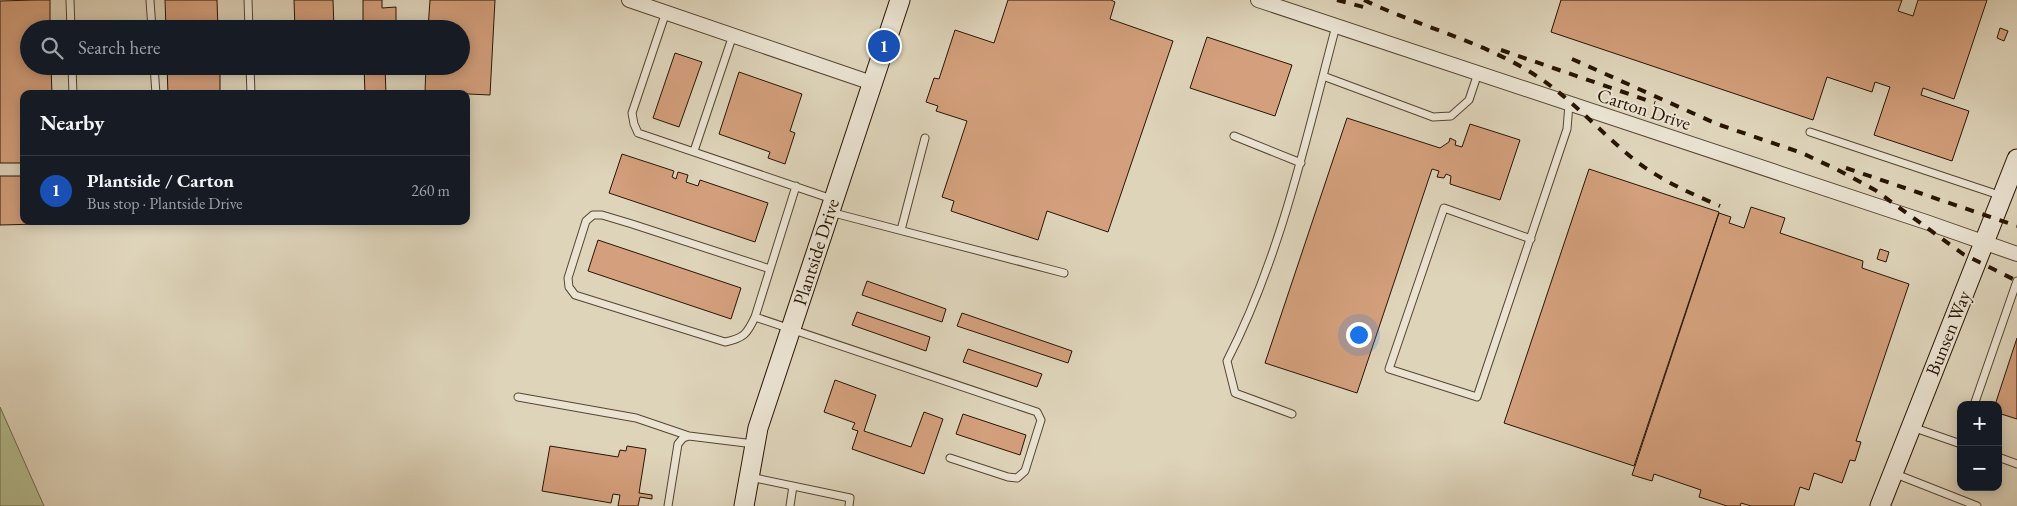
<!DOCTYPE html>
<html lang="en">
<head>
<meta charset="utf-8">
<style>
  body { margin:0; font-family:"EB Garamond",serif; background:#242831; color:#f1f3f6 }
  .controls { position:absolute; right:15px; bottom:15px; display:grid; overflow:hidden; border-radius:10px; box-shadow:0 2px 12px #0003 }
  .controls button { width:45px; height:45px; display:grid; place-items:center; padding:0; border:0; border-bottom:1px solid #363941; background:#171b24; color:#f1f3f6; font:25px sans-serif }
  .you { position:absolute; left:1358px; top:334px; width:18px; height:18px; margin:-12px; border:4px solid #fff; border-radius:50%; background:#1a73e8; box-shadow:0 0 0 8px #1a73e833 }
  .badge { display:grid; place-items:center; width:32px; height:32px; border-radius:50%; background:#1a73e8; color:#fff; font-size:16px; font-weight:700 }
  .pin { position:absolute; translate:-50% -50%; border:2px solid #fff; box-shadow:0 1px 5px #0006 }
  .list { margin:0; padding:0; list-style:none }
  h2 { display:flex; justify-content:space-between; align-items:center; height:65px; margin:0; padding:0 20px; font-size:21px }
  h2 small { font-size:16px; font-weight:400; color:#9ea1a6 }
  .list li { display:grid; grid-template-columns:32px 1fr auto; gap:15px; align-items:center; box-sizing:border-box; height:70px; padding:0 20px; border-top:1px solid #363941 }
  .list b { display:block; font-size:19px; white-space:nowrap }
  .list p { margin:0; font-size:16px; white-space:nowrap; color:#9ea1a6 }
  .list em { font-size:16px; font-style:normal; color:#9ea1a6 }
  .icon { flex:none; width:28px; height:28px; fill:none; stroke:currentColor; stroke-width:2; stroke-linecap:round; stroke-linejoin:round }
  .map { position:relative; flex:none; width:2017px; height:506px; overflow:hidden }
  .search { position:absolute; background:#171b24; box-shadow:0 2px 12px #0003; left:20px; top:20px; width:450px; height:55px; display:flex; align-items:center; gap:12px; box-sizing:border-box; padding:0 18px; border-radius:28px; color:#9ea1a6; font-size:19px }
  .panel { position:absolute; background:#171b24; box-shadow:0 2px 12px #0003; left:20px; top:90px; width:450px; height:135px; border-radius:10px }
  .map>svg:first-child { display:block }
</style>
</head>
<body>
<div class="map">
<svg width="2017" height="506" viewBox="0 0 2017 506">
  <rect width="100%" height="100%" fill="#ded4ba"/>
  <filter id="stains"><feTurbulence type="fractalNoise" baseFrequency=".004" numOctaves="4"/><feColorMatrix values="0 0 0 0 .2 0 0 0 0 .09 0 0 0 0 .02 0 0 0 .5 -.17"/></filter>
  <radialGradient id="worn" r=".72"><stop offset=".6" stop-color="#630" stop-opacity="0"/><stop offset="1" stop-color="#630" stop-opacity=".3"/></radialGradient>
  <path fill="#b3bc8f" stroke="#6e6849" d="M0,407L44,506H0Z"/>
  <path fill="#d39f7c" stroke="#291503" d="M35,0H50V29H29V66H51L52,94H24V163H0V1Z
    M165,0H217L218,29H166Z
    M294,0H333L334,29H295Z
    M363,0H382V8L396,7V29H363Z
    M430,0H495L490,95L425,92L426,66H461V29H428Z
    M1008,0H1111L1115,2L1110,19L1173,41L1108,232L1047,211L1038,240L951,211L954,201L942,197L967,121L936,111L938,106L926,102L934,78L939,79L955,30L994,43Z
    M1561,0H1902L1898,11L1913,16L1918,0H1987L1954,99L1923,88L1921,95L1969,111L1952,161L1874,135L1890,87L1875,82L1872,92L1827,77L1813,120L1551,32Z
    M2000,28L2008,31L2004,41L1997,38Z
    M1207,37L1292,65L1275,116L1190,88Z
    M675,53L702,62L679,127L653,118Z
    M167,66H220V94H168Z
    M364,66H385L386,94H365Z
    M739,72L802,94L790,131L795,133L785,164L768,158L770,152L719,134Z
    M1347,118L1440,148L1449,142L1450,138L1456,141L1455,145L1462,147L1470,124L1520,140L1500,200L1450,184L1451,176L1446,174L1444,178L1437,177L1439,171L1432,169L1357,393L1265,363Z
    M622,154L674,171L672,177L676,179L678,172L688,175L686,182L698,186L700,180L768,203L755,242L609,193Z
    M1589,169L1719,212L1634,466L1504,423Z
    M0,176H24V221L119,222L0,225Z
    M1751,207L1785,218L1780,233L1863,261L1862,268L1909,284L1856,441L1861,442L1855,461L1850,460L1842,483L1814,473L1809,490L1800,487L1794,506H1751L1741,503L1740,506H1727L1699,497L1701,490L1654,474L1652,481L1632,475L1719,213L1731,217L1729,223L1744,228Z
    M598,240L741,288L731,319L588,271Z
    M1880,249L1889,252L1886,262L1877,259Z
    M867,281L946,309L942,322L862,295Z
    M857,312L930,337L926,351L852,325Z
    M962,313L1072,351L1068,363L957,326Z
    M2017,338V419L1998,413V405H1995Z
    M968,349L1042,374L1037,387L963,362Z
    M835,380L876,395L864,431L911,447L924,412L943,419L924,474L852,449L858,431L852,429L855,423L824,412Z
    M963,414L1026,435L1020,455L956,434Z
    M550,446L618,457L620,450L626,451L627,446L646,449L639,493L652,495V499L640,497L638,506H618L620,495L613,494L611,503L542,491Z"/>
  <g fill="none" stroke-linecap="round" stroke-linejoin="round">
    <g stroke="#564531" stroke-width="9">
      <path id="lane" d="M70,0L71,29
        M150,0L152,29
        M248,0L249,29
        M666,12L632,113L634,124L638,133L832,199
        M72,66L73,94
        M154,66L156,94
        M250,66L251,94
        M1323,76L1433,117L1451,116L1469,100L1478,73
        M1810,132L2002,196
        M1234,136L1301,163
        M694,151L733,35
        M830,212L1064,273
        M901,230L925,138
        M1531,239L1444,208L1389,369L1477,397L1567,129L1569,104
        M770,269L632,224L602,215H593L586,221L568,278L569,287L575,295L725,342C744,338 747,334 755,317L1037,412L1041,420L1025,471L1017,478L1008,477L950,458
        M755,317L796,186
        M518,397L636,418L689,436
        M1974,405L2017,281
        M1292,414L1235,393L1227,361C1281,256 1306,139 1336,26
        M1912,427L1961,444
        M1998,457L2017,464
        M1893,473L1977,506
        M750,477L850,498L849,506
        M668,506L678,444L683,438L689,436L754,444
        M790,506L793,486"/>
    </g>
    <g stroke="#564531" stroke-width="16">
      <path id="street" d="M629,0L872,83
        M1258,0L1926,222L2017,254"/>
    </g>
    <g stroke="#291503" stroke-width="21">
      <path id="secondary" d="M744,506L758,428L900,0
        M1880,506L2017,159"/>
    </g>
    <use href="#lane" stroke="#eae3d2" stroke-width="7"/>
    <use href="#street" stroke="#eae3d2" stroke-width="14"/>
    <use href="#secondary" stroke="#eae3d2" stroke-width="19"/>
    <path stroke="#291503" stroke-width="4" stroke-dasharray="9 9" stroke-linecap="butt" d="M1337,0L1371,9
      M1364,0C1422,28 1487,42 1541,79C1576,103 1603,135 1636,161C1662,181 1690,193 1720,206
      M1501,50L1655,103
      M1572,59L1717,124L1802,153L1838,170L1875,190L1963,254L2017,281
      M1846,168L2017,226"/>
  </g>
  <g text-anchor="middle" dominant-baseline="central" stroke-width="4" stroke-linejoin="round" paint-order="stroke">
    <g font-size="19" fill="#291503" stroke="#eae3d2">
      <text transform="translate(1644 109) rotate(18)">Carton Drive</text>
      <text transform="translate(816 252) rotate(-72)">Plantside Drive</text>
      <text transform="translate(1948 333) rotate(-68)">Bunsen Way</text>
    </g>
  </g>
  <rect width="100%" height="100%" filter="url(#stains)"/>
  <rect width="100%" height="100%" fill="url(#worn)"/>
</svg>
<div class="controls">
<button>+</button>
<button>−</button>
</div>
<div class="you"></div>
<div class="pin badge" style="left:884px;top:46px;background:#1a4fb4">1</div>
<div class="search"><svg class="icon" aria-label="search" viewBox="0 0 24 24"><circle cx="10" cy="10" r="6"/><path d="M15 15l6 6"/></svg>Search here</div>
<section class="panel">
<h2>Nearby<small></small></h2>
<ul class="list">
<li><span class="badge" style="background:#1a4fb4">1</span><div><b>Plantside / Carton</b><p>Bus stop · Plantside Drive</p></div><em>260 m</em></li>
</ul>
</section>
</div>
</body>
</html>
